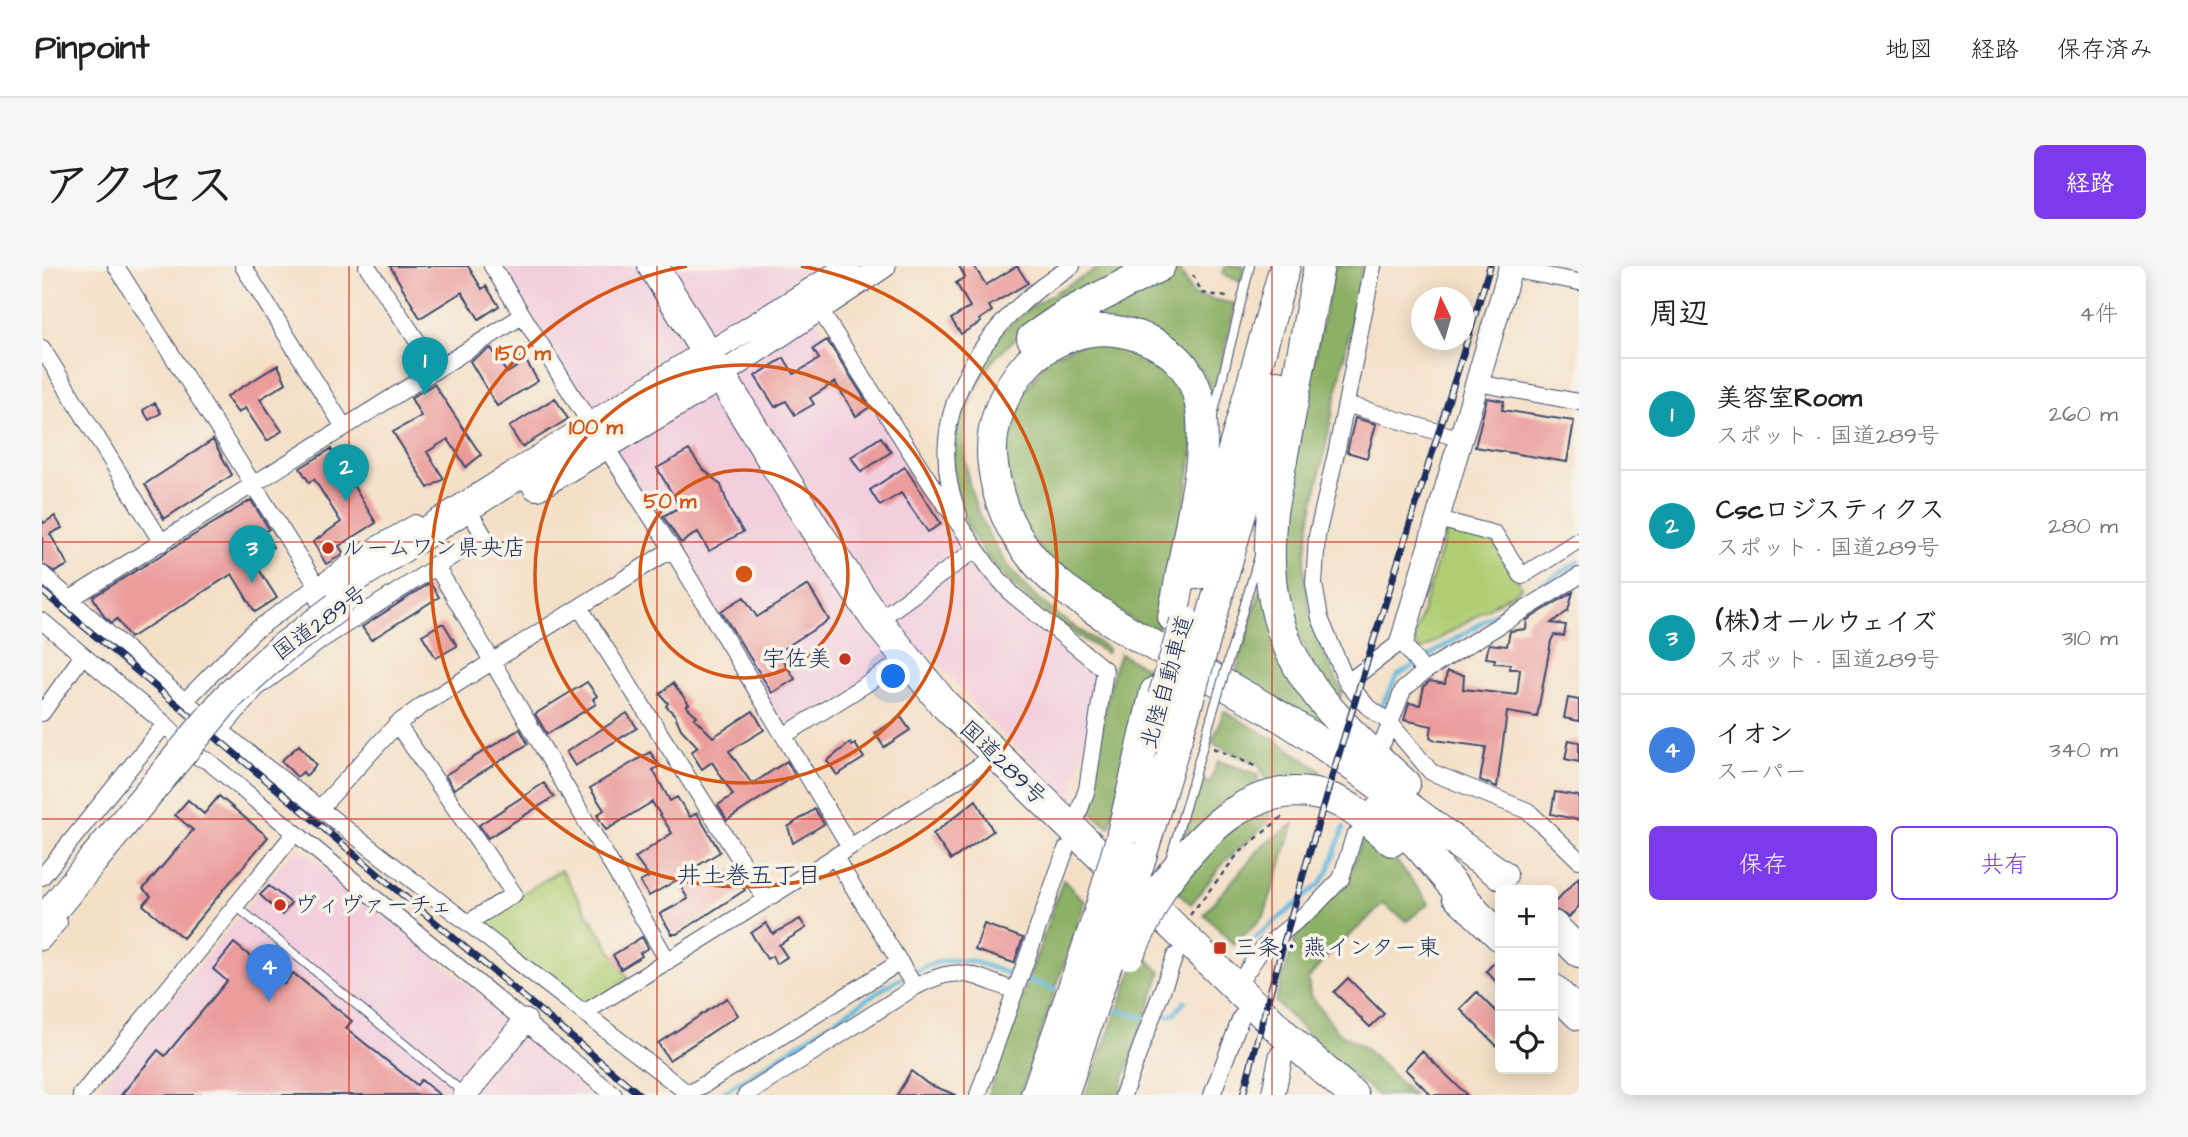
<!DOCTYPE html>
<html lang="ja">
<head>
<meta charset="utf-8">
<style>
  body { margin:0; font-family:"Architects Daughter","Klee One",sans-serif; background:#f6f6f6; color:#202124 }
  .controls { position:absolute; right:21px; bottom:21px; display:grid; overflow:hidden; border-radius:10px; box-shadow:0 4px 18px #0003 }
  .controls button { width:63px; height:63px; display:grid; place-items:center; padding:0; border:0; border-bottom:2px solid #e0e0e0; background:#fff; color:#202124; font:35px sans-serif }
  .compass { position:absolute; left:1369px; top:21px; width:63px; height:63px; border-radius:50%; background:#fff; box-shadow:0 4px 18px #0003; rotate:355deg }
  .you { position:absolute; left:852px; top:411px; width:24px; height:24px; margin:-18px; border:5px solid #fff; border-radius:50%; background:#1a73e8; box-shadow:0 0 0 10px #1a73e833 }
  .badge { display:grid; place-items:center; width:46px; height:46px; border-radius:50%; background:#7c3aed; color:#fff; font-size:23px; font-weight:700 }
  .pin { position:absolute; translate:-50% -58px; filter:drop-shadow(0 2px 4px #0008) }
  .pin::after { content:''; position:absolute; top:37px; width:24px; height:21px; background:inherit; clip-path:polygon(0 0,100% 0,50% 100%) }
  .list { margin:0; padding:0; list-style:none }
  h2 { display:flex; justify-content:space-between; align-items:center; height:91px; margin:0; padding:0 28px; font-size:30px }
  h2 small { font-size:23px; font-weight:400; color:#757577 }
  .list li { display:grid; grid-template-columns:46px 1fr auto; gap:21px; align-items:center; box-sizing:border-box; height:112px; padding:0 28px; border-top:2px solid #e0e0e0 }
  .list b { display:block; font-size:26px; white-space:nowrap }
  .list p { margin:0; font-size:23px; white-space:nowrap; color:#757577 }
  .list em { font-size:23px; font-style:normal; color:#757577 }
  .actions { display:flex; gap:14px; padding:21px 28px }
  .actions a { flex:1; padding:16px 0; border:2px solid #7c3aed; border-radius:10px; text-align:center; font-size:24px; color:#7c3aed }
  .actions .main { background:#7c3aed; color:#fff }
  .icon { flex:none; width:38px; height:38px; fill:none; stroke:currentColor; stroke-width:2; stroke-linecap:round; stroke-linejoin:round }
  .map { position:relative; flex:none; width:1537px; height:829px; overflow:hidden; border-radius:10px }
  header { display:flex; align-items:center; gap:42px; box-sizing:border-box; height:98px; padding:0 35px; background:#fff; border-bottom:2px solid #e0e0e0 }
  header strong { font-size:33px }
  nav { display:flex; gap:38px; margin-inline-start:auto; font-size:24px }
  .intro { display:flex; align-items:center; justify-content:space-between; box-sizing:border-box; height:168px; padding:0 42px }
  h1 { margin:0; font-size:49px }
  .button { padding:18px 32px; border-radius:10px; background:#7c3aed; color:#fff; font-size:24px; font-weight:700 }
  main { display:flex; gap:42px; padding:0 42px }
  aside { flex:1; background:#fff; border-radius:10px; box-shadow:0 4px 18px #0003 }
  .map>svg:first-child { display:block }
</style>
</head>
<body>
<header>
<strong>Pinpoint</strong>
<nav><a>地図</a><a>経路</a><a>保存済み</a></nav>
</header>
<div class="intro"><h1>アクセス</h1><a class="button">経路</a></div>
<main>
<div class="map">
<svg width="1537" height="829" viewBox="0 0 1537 829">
  <rect width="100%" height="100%" fill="#f7f3e8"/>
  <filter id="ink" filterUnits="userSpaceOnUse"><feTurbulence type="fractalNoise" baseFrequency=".0143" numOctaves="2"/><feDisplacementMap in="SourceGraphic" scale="14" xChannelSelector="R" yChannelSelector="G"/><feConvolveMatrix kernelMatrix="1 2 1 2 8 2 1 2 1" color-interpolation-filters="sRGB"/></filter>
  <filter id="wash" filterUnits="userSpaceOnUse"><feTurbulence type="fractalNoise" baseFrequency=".00686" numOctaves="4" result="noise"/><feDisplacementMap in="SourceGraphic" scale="28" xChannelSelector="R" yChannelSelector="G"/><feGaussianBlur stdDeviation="1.57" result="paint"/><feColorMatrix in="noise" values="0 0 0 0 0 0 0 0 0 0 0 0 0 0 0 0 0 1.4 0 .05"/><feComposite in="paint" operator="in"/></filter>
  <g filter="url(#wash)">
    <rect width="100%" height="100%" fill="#f4e0c7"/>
    <path fill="#f3cfde" d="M459,0H775L750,16L927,297L968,342L1060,405L1029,531H1024L937,444L887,386L751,474Z
      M252,583H259L561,829H52Z"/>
    <path fill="#b0cd73" stroke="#667e68" stroke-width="2" d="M1411,263L1450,273L1480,321L1378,385L1372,373L1404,267Z
      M519,604L587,714L542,743L430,659Z"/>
    <path fill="#8cb065" stroke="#547062" stroke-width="2" d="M1060,0H1100C1055,26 990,52 955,90C893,160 928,261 985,322C1008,346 1039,365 1066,383L1064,387C976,336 883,260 917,146C921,133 923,118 929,105C936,89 957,69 970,57C995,33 1030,18 1060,0Z
      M1135,0L1151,29L1193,38L1172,131L1160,104L1035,51Z
      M1184,0H1202L1198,16L1180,7Z
      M1293,0H1321L1269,251L1262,300L1267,342L1280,383L1300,425L1295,442L1243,343L1237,290L1267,116Z
      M1058,71L1112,85L1156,149L1137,277L1114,370L1014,303L980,261L961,189L967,149L1007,90Z
      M1220,318L1292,461L1287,471L1192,413Z
      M1078,388L1107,403L1068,561L1042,541L1072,403Z
      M1182,445L1240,478L1279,505L1274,520H1229L1216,498L1170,477Z
      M1176,495L1215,508L1218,521L1141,575L1157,514L1168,517Z
      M1225,538L1229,551L1226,557L1183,595L1149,638L1131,621L1153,587Z
      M1252,558L1222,650L1192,679L1162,648L1222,578Z
      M1323,568L1348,587L1387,637L1365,655L1341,638L1282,694L1266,713L1268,729L1296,766L1323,782L1371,829H1335L1289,791L1233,736L1257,661L1303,619Z
      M1021,614L1043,636L978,829H946Z
      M1098,685L1119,707L1076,829H1043Z"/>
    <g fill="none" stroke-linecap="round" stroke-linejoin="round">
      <path stroke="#61b9de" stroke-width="4.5" d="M1337,445L1355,410L1537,295
        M1199,684L1279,617L1287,604L1302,561
        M1075,744L1104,752
        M1125,750L1132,748L1143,735
        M678,829L848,718L886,699L906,694L930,695L1014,724"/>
    </g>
    <g id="blocks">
      <path fill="#eb9c9b" d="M348,0H426L440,23L444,20L457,40L437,53L420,26L378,52Z
        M917,0H932L944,19L975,0L986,17L947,40L950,45L937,54L939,56L919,68L909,53L928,41L914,17L923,11Z
        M785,74L828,141L814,150L793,116L768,132L772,138L753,149L744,135L733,141L713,110L742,92L752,108L777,93L771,83Z
        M449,82L465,107L484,95L496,115L455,140L428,95Z
        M236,99L244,117L218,133L240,165L225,175L203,142L196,147L184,131Z
        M392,118L439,189L424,201L406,173L385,186L402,213L386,222L351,166L379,150L369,132Z
        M513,132L526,153L480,181L467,161Z
        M1445,132L1462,135L1460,144L1532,155L1525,196L1433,181Z
        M113,137L119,147L107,154L101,144Z
        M1313,152L1334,158L1325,192L1305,186Z
        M839,171L849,186L819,206L809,191Z
        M171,174L190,209L122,253L103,218Z
        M289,183L334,257L297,280L302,288L284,298L271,276L299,256L272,213L267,216L258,202Z
        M647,184L659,201L679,219L688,245L701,266L667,285L656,266L639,277L621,250L638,241L615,202Z
        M863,201L899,258L886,266L859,227L838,240L828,224Z
        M209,234L227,263L221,267L231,281L211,294L235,332L213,346L190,308L88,372L75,353L70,357L62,350L51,331Z
        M13,250L20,262L8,268L26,299L13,306L0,298V254L2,257Z
        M388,317L397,331L329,374L320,361Z
        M766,319L787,354L736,386L753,413L730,427L679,345L702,331L715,351Z
        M1531,326L1526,345L1509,357L1524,359L1522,370L1512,369L1509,375L1495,451L1465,446L1455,521L1438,514L1444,481L1393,474L1388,471L1390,460L1362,454L1367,437L1378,439L1382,420L1388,415L1403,418L1405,406L1422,409L1421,423L1475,429L1478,403H1467L1468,398L1452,397L1453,393L1444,392L1447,378L1465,380L1468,365L1484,363L1485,354Z
        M399,358H402L415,380L394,392L380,369Z
        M545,416L555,430L551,433L554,438L505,468L493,448Z
        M631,417L647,438L644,440L655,450L652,452L671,471L711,445L722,464L687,485L710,518L745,495L753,510L685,554L676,539L691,529L670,496L660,503L649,486L656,481L639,463L633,449L624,440L626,437L618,428Z
        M1526,432L1537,434V455L1522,452Z
        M585,447L595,462L533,500L524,486Z
        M859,451L868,464L842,481L833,467Z
        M478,463L486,478L412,523L403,509Z
        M1527,474L1537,476V496L1523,493Z
        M808,477L810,480L813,478L822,492L795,509L785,495Z
        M257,479L274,499L264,510L261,506L255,511L239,495Z
        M608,486L618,500L611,504L628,535L635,531L648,551L655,547L678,586L652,602L663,620L690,603L703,624L635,668H630L618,648L646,633L635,614L607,630L598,616L607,611L593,592L630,567L610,536L564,564L555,549L562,544L548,522Z
        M502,517L512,531L446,572L437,559Z
        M1513,526L1537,530V554L1509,548Z
        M177,530L226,571L141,672L101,639L109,630L101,623L151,564L133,549L146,534L162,548Z
        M934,534L951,565L909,594L891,568Z
        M773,543L782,558L751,577L746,561Z
        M1537,611V640L1527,651L1511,643V638Z
        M227,620L249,637L240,649L218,629Z
        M758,653L764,662L737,679L745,691L734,698L730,690L725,693L709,667L724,657L731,668Z
        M942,658L981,672L972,697L933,684Z
        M600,671L606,682L598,687L600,690L579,703L571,689Z
        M192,677L242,718L251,707L310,755L304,762L375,819L379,814L398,829H79L116,784L123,790L185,715L171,703Z
        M1458,691V720L1444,705Z
        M1306,712L1342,748L1328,761L1292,726Z
        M1435,726L1458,749V783L1418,743Z
        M685,732L696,749L627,794L616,777Z
        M1380,785L1425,829H1389L1363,803Z
        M869,805L886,818L914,829H855Z"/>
    </g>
  </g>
  <g filter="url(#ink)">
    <use href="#blocks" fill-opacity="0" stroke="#3c4a6e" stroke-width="2"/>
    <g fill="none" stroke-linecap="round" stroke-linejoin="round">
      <g stroke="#3c4a6e" stroke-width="10">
        <path id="lane" d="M1171,150L1208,0
          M1191,379L1216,293
          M1129,590L1169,452
          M194,640L422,827"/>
      </g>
      <g stroke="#3c4a6e" stroke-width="18">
        <path id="street" d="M74,0L275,320
          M201,0L302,161
          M325,0L394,103
          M450,0L550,161
          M1331,0L1295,183L1275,270L1272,318L1278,352L1305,417L1325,440L1348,457L1389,506L1486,545L1537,594
          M1468,3L1537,16
          M776,41L889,218L948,303L971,329L1063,404L1045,523L1031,563
          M0,82L120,277
          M1436,117L1537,136
          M1304,138L1419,173
          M563,180L630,283L808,581
          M917,249C875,148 945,51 1030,0
          M1396,253L1453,268L1480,310L1537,274
          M393,298L626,695
          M0,308L132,426L215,494L648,829
          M30,332L480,50
          M538,342L724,634
          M0,355L123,458L156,491L166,495L572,829
          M835,355L933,284
          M1305,417L1360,375L1382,406
          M143,435L211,366L322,286L373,257
          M0,447L41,389
          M355,458L472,628L427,656
          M179,464L215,422L281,373L442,270L433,255
          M743,469L848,403
          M1341,476L1361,424L1382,406L1537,310
          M279,541L355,458L381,439L630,283
          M792,590L873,721
          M0,611L123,458
          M0,676L17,656
          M1194,721L1220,683L1272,641L1299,613L1312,570
          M542,747L936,501L950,488
          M647,828L858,696
          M39,829L252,568
          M704,829L873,721C918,697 929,709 973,725
          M936,829L1024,583
          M1081,829L1133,690
          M1170,829L1199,751"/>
      </g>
      <g stroke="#3c4a6e" stroke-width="25">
        <path id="secondary" d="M666,88L807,0
          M680,108L842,0
          M1360,375L1469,0
          M423,829L483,755
          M1231,829L1239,790"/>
      </g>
      <g stroke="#3c4a6e" stroke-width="32">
        <path id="highway" d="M611,0L775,266L835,355L901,437L1247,773L1311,829
          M1277,0L1230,246C1216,382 1271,433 1363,518
          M990,72L1025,48L1118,0
          M495,219L680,108
          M1156,308L1243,0
          M282,331L666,88
          M1131,351C1137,317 1144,283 1150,249C1165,173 1179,87 1080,66C1047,59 1008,73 985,98C961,125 946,162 951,199C955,236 969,268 995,297C1014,320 1042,336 1067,353C1125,390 1188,419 1247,456C1321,503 1388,560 1460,609
          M1166,364L1235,119
          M1339,543L1376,579L1431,643
          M1079,572L1113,426
          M1099,591L1145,439
          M1120,621C1159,567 1213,507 1288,532C1311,540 1331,560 1350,575
          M1415,629L1458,670
          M0,657L51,594
          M1511,660L1537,686
          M1511,723L1537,749
          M994,829L1055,653
          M1021,829L1074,671"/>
      </g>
      <path stroke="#3c4a6e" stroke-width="2.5" stroke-dasharray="5 5" stroke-linecap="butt" d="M1151,9L1160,27L1185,31
        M1171,482L1215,501
        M1148,649L1196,588L1241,550"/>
      <use href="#lane" stroke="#fff" stroke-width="8"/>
      <use href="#street" stroke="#fff" stroke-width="16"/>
      <use href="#secondary" stroke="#fff" stroke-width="23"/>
      <use href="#highway" stroke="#fff" stroke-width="30"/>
      <g stroke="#1b2f5e" stroke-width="7">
        <path id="rail" d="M0,325L598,829
          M1201,829C1272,550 1364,276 1448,0"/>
      </g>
      <use href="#rail" stroke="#f7f3e8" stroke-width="4.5" stroke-dasharray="13" stroke-linecap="butt"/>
      <g stroke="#3c4a6e" stroke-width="10" stroke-linecap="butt">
        <path id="lane-bridge" d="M1169,452L1191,379"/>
      </g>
      <g stroke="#3c4a6e" stroke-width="32" stroke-linecap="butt">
        <path id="highway-bridge" d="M1121,431L1143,356
          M1145,439L1166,364
          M51,594L185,432L238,384L295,341
          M1055,653L1079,572
          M1074,671L1099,591
          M1087,688L1120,621"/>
      </g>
      <use href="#lane-bridge" stroke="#fff" stroke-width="8"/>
      <use href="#highway-bridge" stroke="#fff" stroke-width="30"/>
    </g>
  </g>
  <path fill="none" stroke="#c8321e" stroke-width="2" stroke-opacity="0.55" d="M307,0V829M615,0V829M922,0V829M1230,0V829M0,276H1537M0,553H1537"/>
  <g fill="none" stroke="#d45514" stroke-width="3.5">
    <circle cx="702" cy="308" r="104"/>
    <circle cx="702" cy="308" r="209"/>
    <path d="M759 0A313 313 0 1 1 645 0"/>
  </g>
  <g fill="#c8321e" stroke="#f7f3e8" stroke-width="2.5">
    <circle cx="286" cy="282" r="7"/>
    <circle cx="803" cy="393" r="7"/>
    <circle cx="238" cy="639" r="7"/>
    <rect x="1171" y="675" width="14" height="14" rx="3.5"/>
  </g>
  <g text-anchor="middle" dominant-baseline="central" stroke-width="7" stroke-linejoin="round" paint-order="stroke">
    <g font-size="23" fill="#1b2f5e" stroke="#f7f3e8" text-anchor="start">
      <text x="300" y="282">ルームワン県央店</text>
      <text x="789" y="393" text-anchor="end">宇佐美</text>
      <text x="252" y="639">ヴィヴァーチェ</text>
      <text x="1192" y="682">三条・燕インター東</text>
    </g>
    <g font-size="23" fill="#1b2f5e" stroke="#f7f3e8">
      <text transform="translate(278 357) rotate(-36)">国道289号</text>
      <text transform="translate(1125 416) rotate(-74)">北陸自動車道</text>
      <text transform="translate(961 497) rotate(44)">国道289号</text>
    </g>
    <g font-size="24" fill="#1b2f5e" stroke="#f7f3e8">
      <text x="707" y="610">井土巻五丁目</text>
    </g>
  </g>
  <circle cx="702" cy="308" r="10" fill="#d45514" stroke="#f7f3e8" stroke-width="3.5"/>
  <g font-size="21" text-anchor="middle" font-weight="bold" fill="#d45514" stroke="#f7f3e8" stroke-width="7" stroke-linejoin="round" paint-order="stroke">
    <text x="481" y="94">150 m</text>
    <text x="554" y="168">100 m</text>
    <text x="628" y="242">50 m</text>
  </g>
</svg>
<div class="controls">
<button>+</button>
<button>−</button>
<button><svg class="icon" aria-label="locate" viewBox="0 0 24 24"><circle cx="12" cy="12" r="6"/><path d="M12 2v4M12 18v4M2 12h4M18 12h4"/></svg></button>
</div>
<svg class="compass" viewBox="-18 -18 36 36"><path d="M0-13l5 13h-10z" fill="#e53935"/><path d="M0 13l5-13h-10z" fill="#757577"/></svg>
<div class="you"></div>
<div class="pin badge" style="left:383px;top:129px;background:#0f9aa8">1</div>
<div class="pin badge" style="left:304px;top:236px;background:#0f9aa8">2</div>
<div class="pin badge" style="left:210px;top:317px;background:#0f9aa8">3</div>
<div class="pin badge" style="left:227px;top:736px;background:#3f7fe0">4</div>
</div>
<aside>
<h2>周辺<small>4件</small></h2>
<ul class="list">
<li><span class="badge" style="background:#0f9aa8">1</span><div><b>美容室Room</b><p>スポット · 国道289号</p></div><em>260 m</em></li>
<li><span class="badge" style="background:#0f9aa8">2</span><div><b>Cscロジスティクス</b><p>スポット · 国道289号</p></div><em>280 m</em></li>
<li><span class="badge" style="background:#0f9aa8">3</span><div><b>(株)オールウェイズ</b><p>スポット · 国道289号</p></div><em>310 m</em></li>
<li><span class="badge" style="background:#3f7fe0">4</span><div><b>イオン</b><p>スーパー</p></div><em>340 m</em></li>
</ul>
<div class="actions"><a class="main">保存</a><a>共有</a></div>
</aside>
</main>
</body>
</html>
